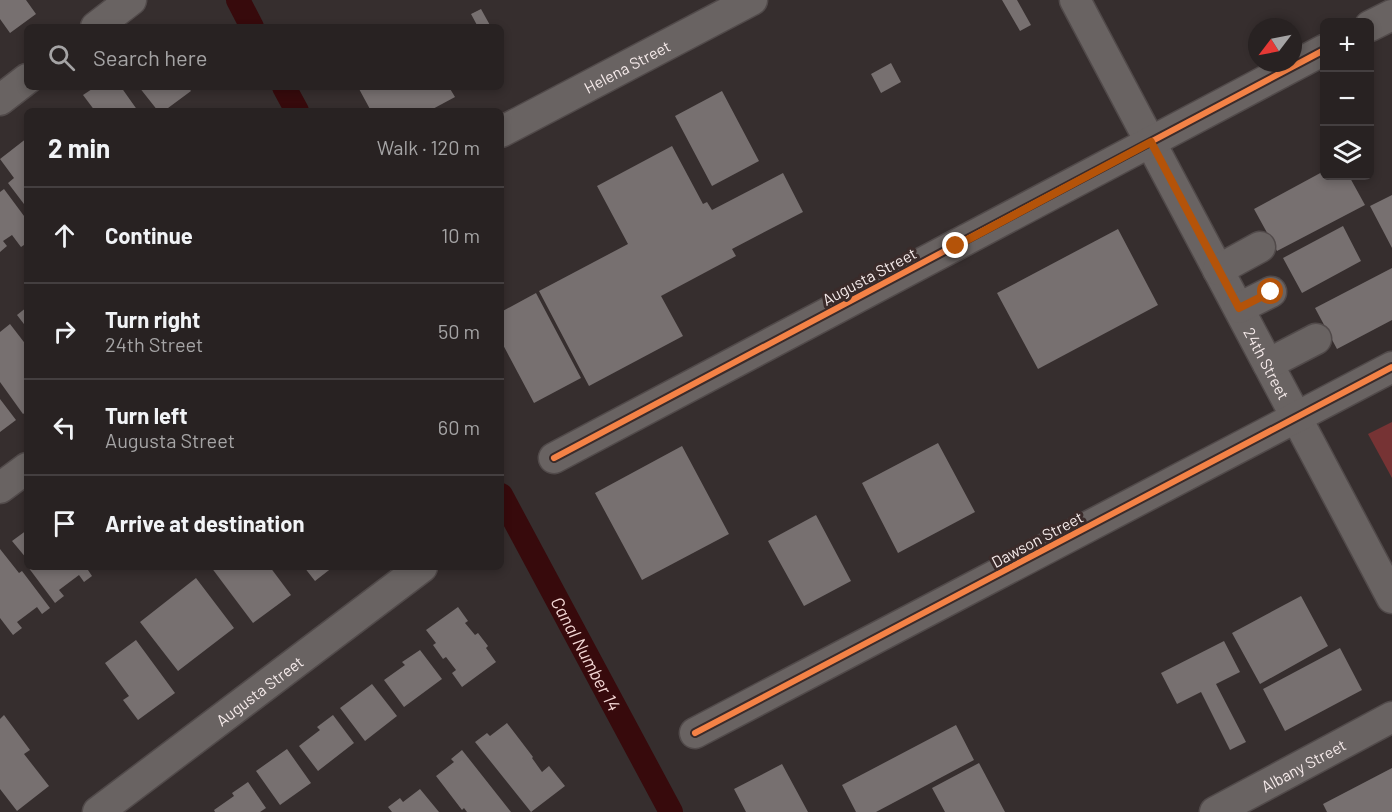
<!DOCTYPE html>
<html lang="en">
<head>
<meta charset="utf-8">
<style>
  body { margin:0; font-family:Barlow,sans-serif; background:#342f2f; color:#f1f3f6 }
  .controls { position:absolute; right:18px; top:18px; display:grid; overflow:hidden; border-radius:9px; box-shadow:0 3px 9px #0003 }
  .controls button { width:54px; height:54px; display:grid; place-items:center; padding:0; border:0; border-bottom:2px solid #443f40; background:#282222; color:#f1f3f6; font:30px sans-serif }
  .compass { position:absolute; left:1248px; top:18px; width:54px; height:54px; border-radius:50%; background:#282222; box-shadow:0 3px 9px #0003; rotate:238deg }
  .stop { position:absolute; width:18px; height:18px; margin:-14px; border:4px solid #b45309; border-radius:50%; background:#fff }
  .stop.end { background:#b45309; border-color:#fff; box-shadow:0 2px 6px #0008 }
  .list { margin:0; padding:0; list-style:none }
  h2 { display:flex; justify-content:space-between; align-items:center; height:78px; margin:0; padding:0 24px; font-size:26px }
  h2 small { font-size:20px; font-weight:400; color:#a5a4a5 }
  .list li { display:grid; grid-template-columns:39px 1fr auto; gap:18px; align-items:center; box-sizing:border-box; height:96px; padding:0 24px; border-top:2px solid #443f40 }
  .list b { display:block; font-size:22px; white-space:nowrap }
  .list p { margin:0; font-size:20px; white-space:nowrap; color:#a5a4a5 }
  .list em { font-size:20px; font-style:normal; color:#a5a4a5 }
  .icon { flex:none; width:33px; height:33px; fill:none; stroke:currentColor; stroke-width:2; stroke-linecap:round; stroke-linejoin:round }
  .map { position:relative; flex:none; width:1392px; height:812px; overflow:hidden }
  .search { position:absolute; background:#282222; box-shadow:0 3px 9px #0003; left:24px; top:24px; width:480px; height:66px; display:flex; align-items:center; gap:15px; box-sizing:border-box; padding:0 21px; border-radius:9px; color:#a5a4a5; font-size:22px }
  .panel { position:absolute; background:#282222; box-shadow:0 3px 9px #0003; left:24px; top:108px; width:480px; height:462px; border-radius:9px }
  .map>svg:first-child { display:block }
</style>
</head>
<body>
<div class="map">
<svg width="1392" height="812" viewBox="0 0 1392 812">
  <rect width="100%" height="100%" fill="#362e2e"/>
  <path fill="#763334" d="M1392,422V478L1368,434Z"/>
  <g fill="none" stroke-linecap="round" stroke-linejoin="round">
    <g stroke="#370a0c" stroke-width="24">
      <path d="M238,0L252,27"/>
      <path d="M284,87L297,111"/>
      <path id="s1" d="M501,495L671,812"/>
    </g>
  </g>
  <path fill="#777070" d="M0,0H26L36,14L10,33L0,19Z
    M1002,0H1017L1031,25L1020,31Z
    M481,9L491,27H478L471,14Z
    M891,63L901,82L881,93L871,74Z
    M95,87H121L138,111H95L83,95Z
    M139,87H188L191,91L164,111H158Z
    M358,87H449L455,97L429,111H371Z
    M722,91L759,161L712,186L675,116Z
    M27,138V208L8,183L14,178L0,159Z
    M672,146L703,204L707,202L712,210L783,173L803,212L732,249L736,256L661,296L683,336L589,386L539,291L628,244L597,186Z
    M1324,171V176H1349L1365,205L1277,251L1254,209Z
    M4,189L27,220V243L21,247L12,235L3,241L7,246L0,252V192Z
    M1392,195V248L1370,206Z
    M1343,226L1361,261L1302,293L1283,258Z
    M1118,229L1158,305L1038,369L997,293Z
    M1392,268V320L1337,349L1315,308Z
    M536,293L581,378L534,403L501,341V312Z
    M27,307V328L17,315Z
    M10,324L27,346V411L23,414L0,382V332Z
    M0,399L16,420L0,432Z
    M938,443L975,512L898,553L862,483Z
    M682,446L729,534L642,580L595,493Z
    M816,515L851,581L804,606L768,541Z
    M27,530V559L12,541Z
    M0,549L19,573L22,571L50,608L42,614L37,607L17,622L22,628L13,635L0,618Z
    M28,567H86L92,576L84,582L79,575L59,590L64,596L55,603Z
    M211,567H270L291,595L253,623Z
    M304,567H333L315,581Z
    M196,578L234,628L178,671L140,622Z
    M1301,596L1328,646L1260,684L1232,633Z
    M458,607L468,621L465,623L475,635L478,633L488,646L486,648L496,662L462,687L452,673L456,670L446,657L443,659L433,645L436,643L426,630Z
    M136,640L175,693L138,720L123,700L129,696L105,663Z
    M1224,641L1240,672L1216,684L1246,742L1230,750L1201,692L1177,704L1161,673Z
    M1340,648L1362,690L1285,731L1263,689Z
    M420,650L442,679L404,707L384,680L405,665L402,662Z
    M372,684L397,716L365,741L340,708Z
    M4,715L30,750L24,754L49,786L17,811L0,789V719Z
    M333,715L354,743L318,771L299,746L320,730L317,727Z
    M507,723L533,757L532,758L542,772L549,766L565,786L531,812L475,742L487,733L490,736Z
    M956,725L974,760L876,812H856L842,785Z
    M287,749L311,783L280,805L256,771Z
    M462,750L511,812H467L464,808L462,810L436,776L454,762L451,759Z
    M979,763L1005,812H945L932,788Z
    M782,764L808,812H746L734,789Z
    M1392,768V812H1327L1323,804Z
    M248,782L266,808L260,812H215L214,810L234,796L232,793Z
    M420,789L439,812H392L388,807L400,798L403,802Z"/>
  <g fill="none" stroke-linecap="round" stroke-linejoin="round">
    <g stroke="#514a4a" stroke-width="33">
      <g id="minor">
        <path id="s2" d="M1075,0L1392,598"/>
        <path d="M1370,26L1392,15"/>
        <path d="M96,27L131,0"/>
        <path d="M0,100L27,79"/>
        <path id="s3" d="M501,132L752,0"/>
        <path d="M1218,270L1260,247"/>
        <path d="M1239,308L1271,292"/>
        <path d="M1268,364L1316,339"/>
        <path d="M554,458L1324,50"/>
        <path d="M0,488L27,468"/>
        <path d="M695,733L1392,367"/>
        <path id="s4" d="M98,812L422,567"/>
        <path id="s5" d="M1215,812L1392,717"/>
      </g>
    </g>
    <use href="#minor" stroke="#696362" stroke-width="30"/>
    <g stroke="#3a2b2a" stroke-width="10">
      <path id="cycleway" d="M554,458L1324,50
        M695,733L1392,367"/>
    </g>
    <use href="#cycleway" stroke="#f48246" stroke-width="6"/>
  </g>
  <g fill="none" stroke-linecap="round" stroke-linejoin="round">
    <path stroke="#b45309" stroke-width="8" d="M956,246L1151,142L1239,308L1271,292"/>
  </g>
  <g text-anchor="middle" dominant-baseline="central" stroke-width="6" stroke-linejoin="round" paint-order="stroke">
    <g font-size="16" fill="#f5eaea" stroke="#3a2b2a">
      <text stroke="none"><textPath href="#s3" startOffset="142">Helena Street</textPath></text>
      <text transform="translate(869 276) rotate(-28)">Augusta Street</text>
      <text stroke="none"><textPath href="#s2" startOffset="411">24th Street</textPath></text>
      <text transform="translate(1037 539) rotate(-28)">Dawson Street</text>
      <text stroke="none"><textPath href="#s4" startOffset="202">Augusta Street</textPath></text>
      <text stroke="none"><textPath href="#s5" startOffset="100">Albany Street</textPath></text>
    </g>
    <g font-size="18" font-style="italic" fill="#f4d8d6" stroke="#3a2b2a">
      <text stroke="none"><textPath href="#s1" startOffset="180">Canal Number 14</textPath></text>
    </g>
  </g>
</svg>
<div class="controls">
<button>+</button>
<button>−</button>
<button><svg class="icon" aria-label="layers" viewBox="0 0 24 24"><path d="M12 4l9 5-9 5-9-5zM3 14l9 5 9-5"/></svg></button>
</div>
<svg class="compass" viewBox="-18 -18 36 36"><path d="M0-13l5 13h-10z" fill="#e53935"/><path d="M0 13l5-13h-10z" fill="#a5a4a5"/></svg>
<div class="stop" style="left:1271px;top:292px"></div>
<div class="stop end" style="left:956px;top:246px"></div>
<div class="search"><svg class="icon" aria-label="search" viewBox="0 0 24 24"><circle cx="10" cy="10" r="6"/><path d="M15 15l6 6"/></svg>Search here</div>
<section class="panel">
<h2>2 min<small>Walk · 120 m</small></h2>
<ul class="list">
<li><svg class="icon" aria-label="ahead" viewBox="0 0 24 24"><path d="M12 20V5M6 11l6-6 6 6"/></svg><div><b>Continue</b></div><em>10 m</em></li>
<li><svg class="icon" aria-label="right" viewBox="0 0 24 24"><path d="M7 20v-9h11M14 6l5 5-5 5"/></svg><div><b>Turn right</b><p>24th Street</p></div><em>50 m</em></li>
<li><svg class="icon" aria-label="left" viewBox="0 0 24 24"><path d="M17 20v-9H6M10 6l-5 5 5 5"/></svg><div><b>Turn left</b><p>Augusta Street</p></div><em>60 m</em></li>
<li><svg class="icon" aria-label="arrive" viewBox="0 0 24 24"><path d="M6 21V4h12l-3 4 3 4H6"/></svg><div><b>Arrive at destination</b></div></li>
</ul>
</section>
</div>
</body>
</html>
